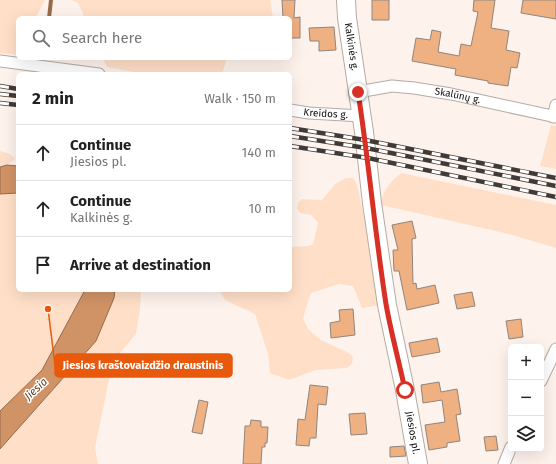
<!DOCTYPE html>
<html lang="en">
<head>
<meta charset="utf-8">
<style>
  body { margin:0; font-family:"Fira Sans",sans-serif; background:#f6f6f6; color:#222 }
  .controls { position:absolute; right:12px; bottom:12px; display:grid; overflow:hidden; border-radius:6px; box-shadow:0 4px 16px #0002 }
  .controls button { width:36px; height:36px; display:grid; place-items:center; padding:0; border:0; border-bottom:1px solid #e0e0e0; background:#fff; color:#222; font:20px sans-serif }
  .stop { position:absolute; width:12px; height:12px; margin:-9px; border:3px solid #d93025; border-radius:50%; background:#fff }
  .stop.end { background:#d93025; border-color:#fff; box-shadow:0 1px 4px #0008 }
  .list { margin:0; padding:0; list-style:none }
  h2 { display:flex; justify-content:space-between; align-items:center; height:52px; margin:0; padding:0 16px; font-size:17px }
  h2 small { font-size:13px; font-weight:400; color:#767676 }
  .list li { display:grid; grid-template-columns:26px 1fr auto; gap:12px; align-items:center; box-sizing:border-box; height:56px; padding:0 16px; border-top:1px solid #e0e0e0 }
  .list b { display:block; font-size:15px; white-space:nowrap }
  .list p { margin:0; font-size:13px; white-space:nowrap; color:#767676 }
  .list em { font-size:13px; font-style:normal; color:#767676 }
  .icon { flex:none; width:22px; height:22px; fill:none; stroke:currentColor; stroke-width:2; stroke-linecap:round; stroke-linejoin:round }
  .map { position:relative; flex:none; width:556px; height:464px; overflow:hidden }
  .search { position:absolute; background:#fff; box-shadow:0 4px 16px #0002; left:16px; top:16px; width:276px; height:44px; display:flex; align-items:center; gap:10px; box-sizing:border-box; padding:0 14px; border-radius:6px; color:#767676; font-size:15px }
  .panel { position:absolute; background:#fff; box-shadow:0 4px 16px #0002; left:16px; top:72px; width:276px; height:220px; border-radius:6px }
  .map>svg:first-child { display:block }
</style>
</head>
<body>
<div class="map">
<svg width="556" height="464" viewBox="0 0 556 464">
  <rect width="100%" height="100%" fill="#fef3ec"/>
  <path fill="#ffdfc8" d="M0,0H45L37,15L36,18H18V55L0,53Z
    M71,0H270L273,18H85L78,3Z
    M103,58H227L222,74H145L107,67Z
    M551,125L556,126V169L540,166Z
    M0,151L10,154L15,159L7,165L0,167Z
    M401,173L556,205V248L509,234L381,205C382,191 391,181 401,173Z
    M346,178H353L357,184L382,305L362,308L353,286L339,284L311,293L303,318L308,329L321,340L349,353L353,357L352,364L347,368L316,370L289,380L270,373L268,354L255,314L225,300L219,290H290V247L308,246L313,244L318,223L311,215L300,213L297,209L298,203L302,199L322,200L335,184Z
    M0,179H18V290H103L89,326L0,422Z
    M115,290H141L140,309L136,334L115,359L111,370L95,448L98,464H0V449L96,341L114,298Z"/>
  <path fill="#d09366" stroke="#976b4b" d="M7,165L18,166V193L0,194V167Z
    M85,290H115L114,298L96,341L0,449V411L42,370Z"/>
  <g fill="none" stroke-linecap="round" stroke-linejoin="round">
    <path stroke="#976b4b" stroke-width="4" d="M49,18L51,0"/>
  </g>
  <path fill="#efb082" stroke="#8f857e" d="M282,0H295L294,18L300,17V38H290V18H283Z
    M372,0H389V20H372Z
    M474,0H495L491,28L509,31L506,50L520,53L517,68L511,67L508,86L488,83V81L455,75L456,69L412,61L416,38L430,40L432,30L441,32L438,52L459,56L461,44L471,46L478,12L473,11Z
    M523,0H556V19L521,13Z
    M334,27L336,50L319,51V41H310L309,28Z
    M412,221L416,238L412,239L413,284L416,283L417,289L435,285L439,303L407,310L399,271H394L393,250H398L392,225Z
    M472,292L475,306L457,309L454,295Z
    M353,309L355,335L331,338L330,323L340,321L339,310Z
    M521,319L523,337L509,339L506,321Z
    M437,338L440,352L412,357L409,343Z
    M439,382L441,392L457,389L461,414L456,415L460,441L447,443V447L429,450L425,425L445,422L442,400L423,403L421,385Z
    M310,385L328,387L326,405L318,404L316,438H310L309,446L296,445L298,419L305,420Z
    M199,400L208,402L202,434L192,432Z
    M365,413L367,434L351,435L349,414Z
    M251,420L261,421V427H268L267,443H265V447H262L261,464H243L245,426H250Z
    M496,436L498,450L486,451L484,437Z
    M404,446L406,456L390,457V447Z"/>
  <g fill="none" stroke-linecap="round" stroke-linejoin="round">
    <g stroke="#b5aba4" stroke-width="13">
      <g id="street">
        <path d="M0,61L99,74"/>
        <path id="s1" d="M358,92L392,86L414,88L451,94L556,117"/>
        <path id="s2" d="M290,110L309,113L362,116"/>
        <path d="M553,117L556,105"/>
        <path d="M541,381L556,349"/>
        <path d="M504,464L511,447"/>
      </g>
    </g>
    <g stroke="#b5aba4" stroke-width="20">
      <g id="primary">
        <path id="s3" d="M346,0L347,18L364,132L372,203L387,305L405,390L418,464"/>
      </g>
    </g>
    <use href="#street" stroke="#fff" stroke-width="11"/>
    <use href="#primary" stroke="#fff" stroke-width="18"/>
    <g stroke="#403b37" stroke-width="4.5">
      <path id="rail" d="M0,86L18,89
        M0,94L18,96
        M0,103L18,105
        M290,128L365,140L556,178
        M290,136L366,148L556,186
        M290,146L368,158L556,197"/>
    </g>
    <use href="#rail" stroke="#fff" stroke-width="3" stroke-dasharray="9" stroke-linecap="butt"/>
  </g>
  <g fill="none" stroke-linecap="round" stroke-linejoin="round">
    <path stroke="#d93025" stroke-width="5" d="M358,92C369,163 375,234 386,304C391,333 399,361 405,390"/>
  </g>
  <g text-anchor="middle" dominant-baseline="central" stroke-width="3" stroke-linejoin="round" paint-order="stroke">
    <g font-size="10" fill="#110e0b" stroke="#fff">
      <text stroke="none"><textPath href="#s3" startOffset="47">Kalkinės g.</textPath></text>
      <text stroke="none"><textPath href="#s1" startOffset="101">Skalūnų g.</textPath></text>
      <text stroke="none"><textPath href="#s2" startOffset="36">Kreidos g.</textPath></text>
      <text stroke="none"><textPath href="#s3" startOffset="438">Jiesios pl.</textPath></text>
    </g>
    <g font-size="11" font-style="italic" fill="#633a18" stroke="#fff">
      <text transform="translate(36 389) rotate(-43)">Jiesia</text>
    </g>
  </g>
  <path fill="none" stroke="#e8590c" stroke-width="1.5" d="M48 309L55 365"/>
  <circle fill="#e8590c" stroke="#fff" stroke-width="1.5" cx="48" cy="309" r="4"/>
  <rect fill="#e8590c" stroke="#e8590c" stroke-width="1.5" x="55" y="354" width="177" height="23" rx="4"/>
  <g font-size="11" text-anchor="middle" font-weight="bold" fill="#fff">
    <text x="143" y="369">Jiesios kraštovaizdžio draustinis</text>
  </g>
</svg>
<div class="controls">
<button>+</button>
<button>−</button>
<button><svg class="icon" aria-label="layers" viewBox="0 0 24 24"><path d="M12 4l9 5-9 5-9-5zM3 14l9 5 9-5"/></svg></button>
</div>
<div class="stop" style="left:405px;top:390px"></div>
<div class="stop end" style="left:358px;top:92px"></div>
<div class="search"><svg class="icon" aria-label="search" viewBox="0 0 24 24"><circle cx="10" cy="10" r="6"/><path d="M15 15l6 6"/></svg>Search here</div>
<section class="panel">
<h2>2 min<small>Walk · 150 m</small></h2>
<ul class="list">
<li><svg class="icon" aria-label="ahead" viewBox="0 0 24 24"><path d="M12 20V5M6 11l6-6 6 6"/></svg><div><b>Continue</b><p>Jiesios pl.</p></div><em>140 m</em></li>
<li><svg class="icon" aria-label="ahead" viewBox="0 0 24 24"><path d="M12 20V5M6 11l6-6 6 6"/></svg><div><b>Continue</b><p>Kalkinės g.</p></div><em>10 m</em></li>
<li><svg class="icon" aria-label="arrive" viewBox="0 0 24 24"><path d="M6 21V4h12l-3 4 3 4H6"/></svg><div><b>Arrive at destination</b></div></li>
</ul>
</section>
</div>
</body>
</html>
